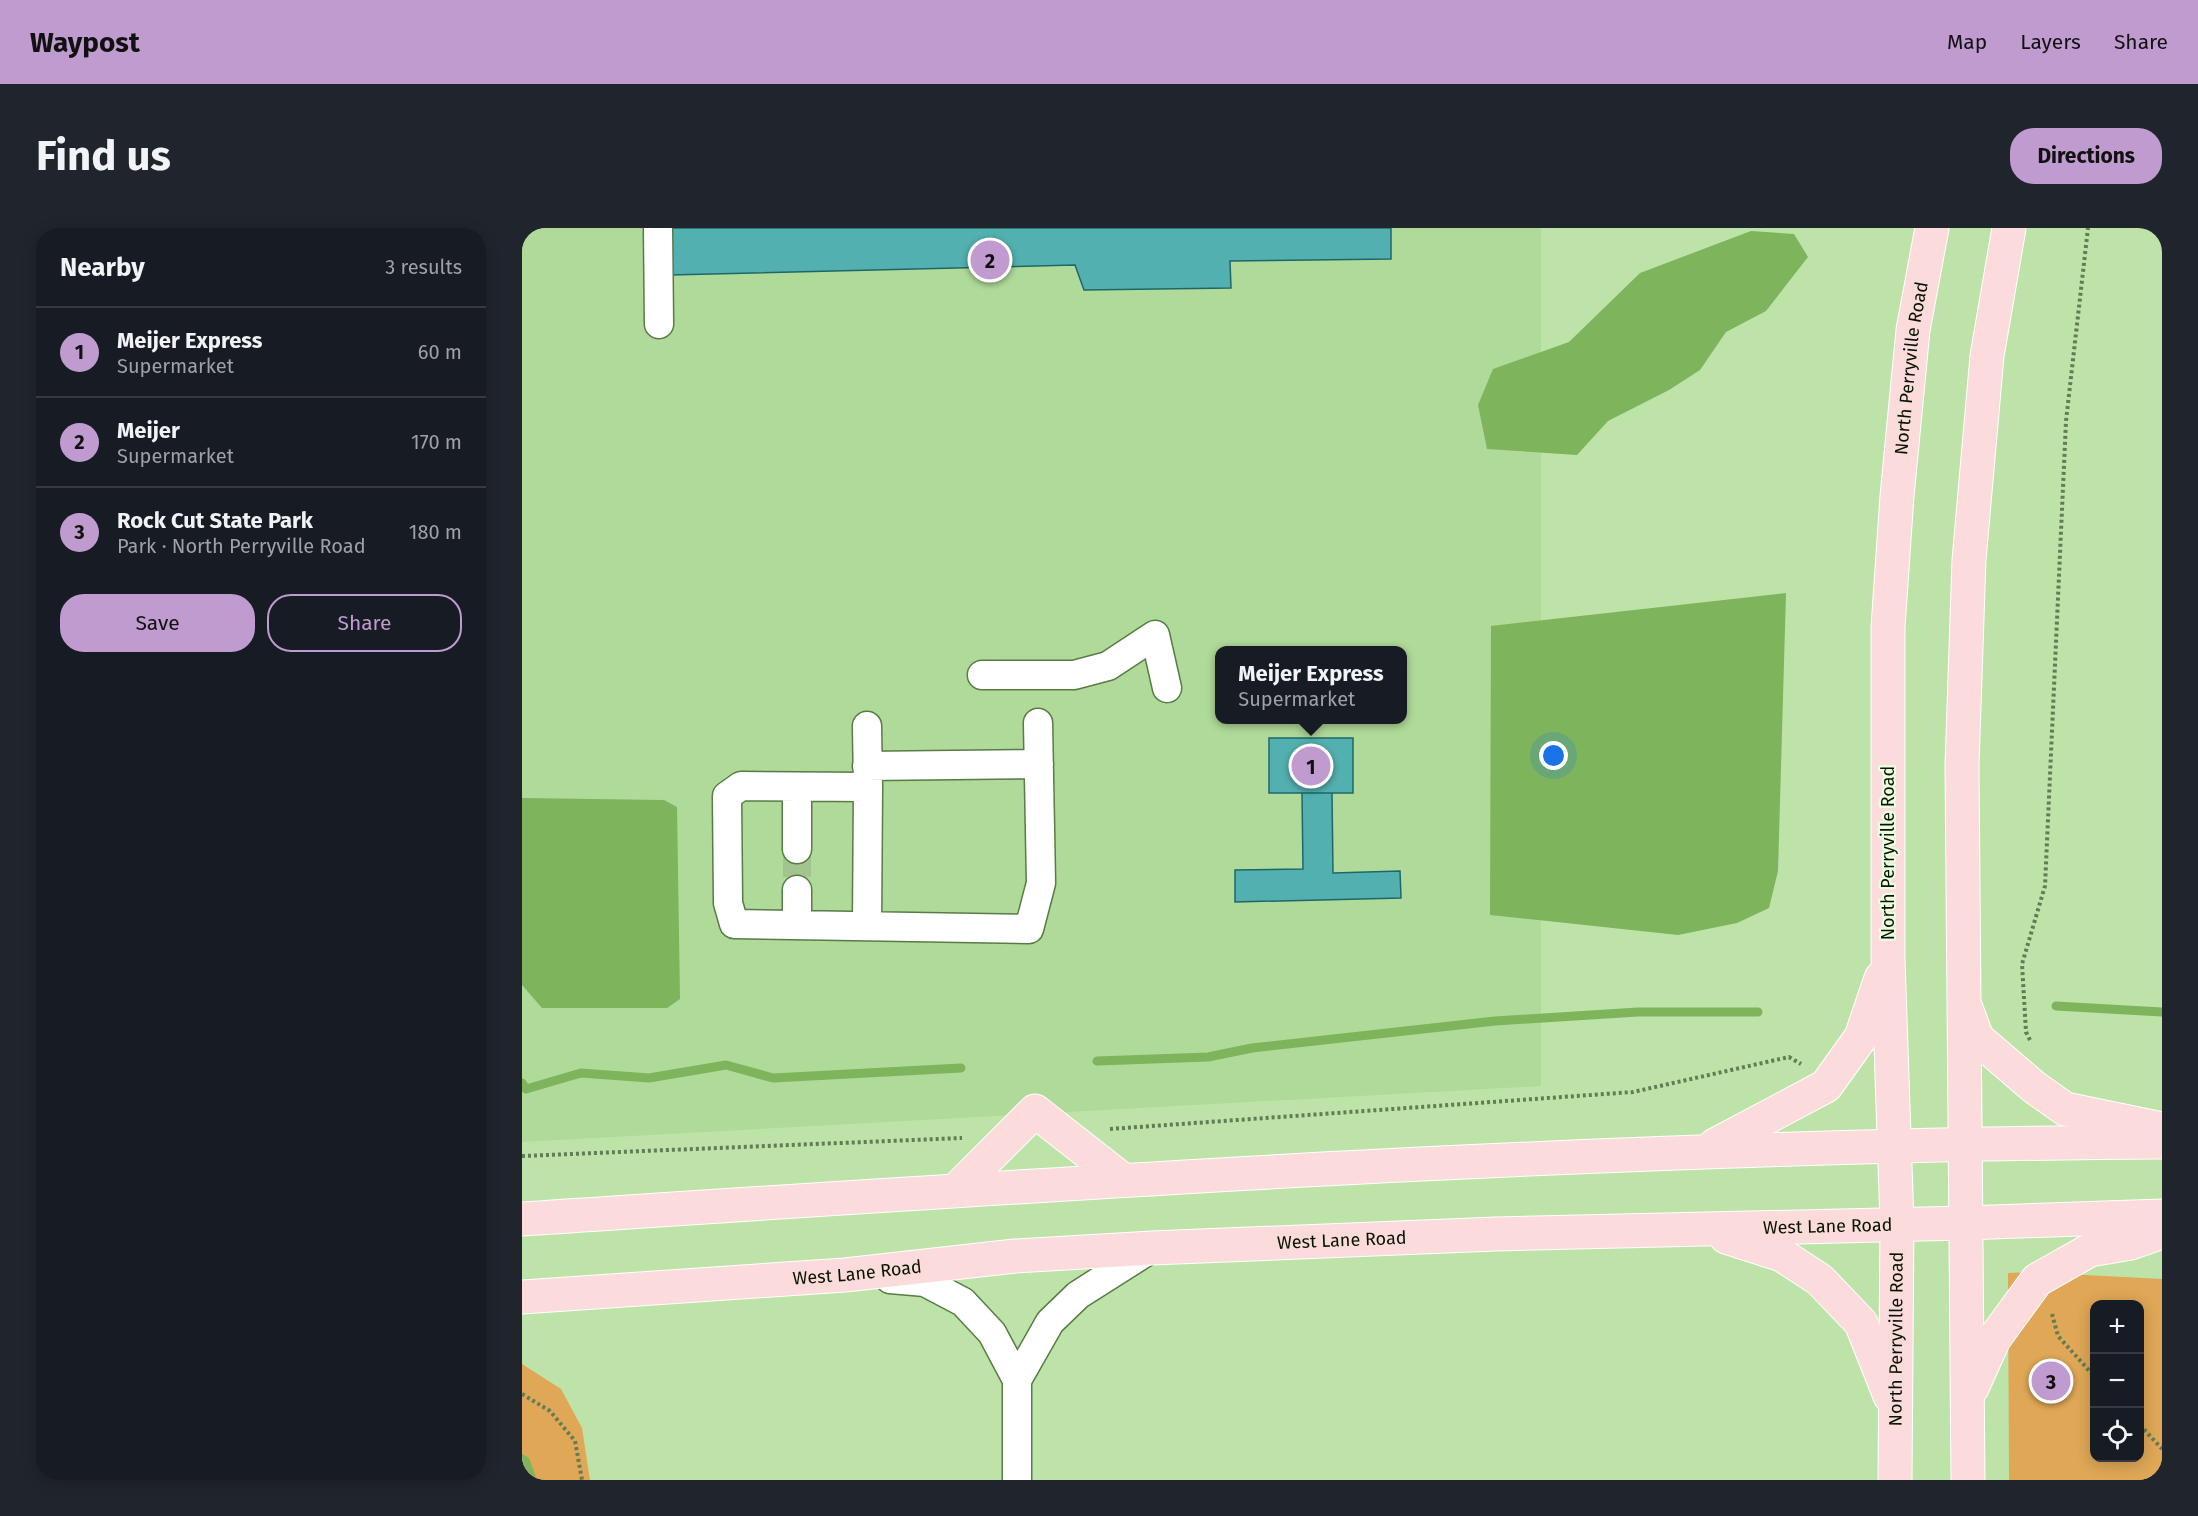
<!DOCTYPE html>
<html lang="en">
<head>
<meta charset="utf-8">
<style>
  body { margin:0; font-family:"Fira Sans",sans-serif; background:#20242c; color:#f1f3f6 }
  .controls { position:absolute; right:18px; bottom:18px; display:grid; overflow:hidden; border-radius:12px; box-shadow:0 3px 15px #0003 }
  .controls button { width:54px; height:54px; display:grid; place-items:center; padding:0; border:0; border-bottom:2px solid #363941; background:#171b24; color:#f1f3f6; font:30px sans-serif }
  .you { position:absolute; left:1032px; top:528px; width:21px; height:21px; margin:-15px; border:4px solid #fff; border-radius:50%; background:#1a73e8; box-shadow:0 0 0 9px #1a73e833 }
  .badge { display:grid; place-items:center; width:39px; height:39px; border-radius:50%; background:#bf9bcf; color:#111; font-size:20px; font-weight:700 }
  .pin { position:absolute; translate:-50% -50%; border:3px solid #fff; box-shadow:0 2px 6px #0006 }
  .popup { position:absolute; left:693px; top:418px; width:192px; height:78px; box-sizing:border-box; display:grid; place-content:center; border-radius:12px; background:#171b24; filter:drop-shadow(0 2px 4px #0005); font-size:20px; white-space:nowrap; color:#9ea1a6 }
  .popup b { font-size:22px; color:#f1f3f6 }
  .popup::after { content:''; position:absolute; left:50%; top:100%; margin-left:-12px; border:12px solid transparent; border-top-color:#171b24 }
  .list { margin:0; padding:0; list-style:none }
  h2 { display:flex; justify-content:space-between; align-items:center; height:78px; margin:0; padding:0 24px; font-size:26px }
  h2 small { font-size:20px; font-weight:400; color:#9ea1a6 }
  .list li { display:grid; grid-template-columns:39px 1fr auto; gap:18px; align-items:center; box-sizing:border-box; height:90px; padding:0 24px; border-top:2px solid #363941 }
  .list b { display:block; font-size:22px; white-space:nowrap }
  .list p { margin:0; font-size:20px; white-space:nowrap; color:#9ea1a6 }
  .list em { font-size:20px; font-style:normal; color:#9ea1a6 }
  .actions { display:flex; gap:12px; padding:18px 24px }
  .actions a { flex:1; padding:14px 0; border:2px solid #bf9bcf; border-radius:24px; text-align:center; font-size:21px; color:#bf9bcf }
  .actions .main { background:#bf9bcf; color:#111 }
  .icon { flex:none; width:33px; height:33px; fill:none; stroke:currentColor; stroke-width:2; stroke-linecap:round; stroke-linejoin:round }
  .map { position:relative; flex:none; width:1640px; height:1252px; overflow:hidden; border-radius:24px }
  header { display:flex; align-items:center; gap:36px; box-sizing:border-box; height:84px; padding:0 30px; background:#bf9bcf; color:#111 }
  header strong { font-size:28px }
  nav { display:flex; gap:33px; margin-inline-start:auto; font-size:21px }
  .intro { display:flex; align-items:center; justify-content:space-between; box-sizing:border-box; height:144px; padding:0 36px }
  h1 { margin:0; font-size:42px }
  .button { padding:15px 27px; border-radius:24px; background:#bf9bcf; color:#111; font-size:21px; font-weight:700 }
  main { display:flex; gap:36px; padding:0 36px }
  aside { flex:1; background:#171b24; border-radius:24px; box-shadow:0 3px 15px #0003 }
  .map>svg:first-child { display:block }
</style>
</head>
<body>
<header>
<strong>Waypost</strong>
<nav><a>Map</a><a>Layers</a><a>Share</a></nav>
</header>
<div class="intro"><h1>Find us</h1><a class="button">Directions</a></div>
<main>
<aside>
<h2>Nearby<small>3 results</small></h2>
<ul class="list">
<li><span class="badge">1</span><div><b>Meijer Express</b><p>Supermarket</p></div><em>60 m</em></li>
<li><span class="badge">2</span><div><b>Meijer</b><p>Supermarket</p></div><em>170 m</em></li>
<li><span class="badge">3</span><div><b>Rock Cut State Park</b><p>Park · North Perryville Road</p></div><em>180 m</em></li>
</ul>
<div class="actions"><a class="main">Save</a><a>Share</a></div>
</aside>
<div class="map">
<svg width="1640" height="1252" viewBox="0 0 1640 1252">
  <rect width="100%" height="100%" fill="#bde3a8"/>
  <path fill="#b0da99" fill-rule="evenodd" d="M0,0H1019V858L0,914ZM698,422H880V492H698Z"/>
  <path fill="#dfa756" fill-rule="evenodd" d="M1507,1044L1640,1051V1252H1487L1486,1045ZM1572,1076H1618V1230H1572Z
    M0,1136L39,1161L60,1200L68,1252H0Z"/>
  <path fill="#7db45c" d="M1229,3L1272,6L1286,29L1244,83L1204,104L1178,142L1147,162L1086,193L1055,227L965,221L956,177L971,141L1047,114L1118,45Z
    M1264,365L1256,643L1247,680L1215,695L1156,707L968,687L969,398Z
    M0,570L142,572L155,579L158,771L145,780H20L0,757Z
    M0,1226L7,1230L15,1252H0Z"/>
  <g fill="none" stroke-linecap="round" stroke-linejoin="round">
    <path stroke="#7db45c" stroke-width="9" d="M1534,778L1640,784
      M575,833L686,829L730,820L973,793L1116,784H1236
      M0,855L4,861L59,845L127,850L204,837L251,850L439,840"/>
  </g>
  <path fill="#53b0b0" stroke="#1d6867" stroke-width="1.5" d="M147,0H869V31L708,33L709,60L562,62L553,37L148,47Z
    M747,510H831V565H747Z
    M780,565H810L811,645L878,643L879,670L713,674V642L781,641Z"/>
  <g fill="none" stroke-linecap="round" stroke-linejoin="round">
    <path stroke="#a2c48f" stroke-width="28" stroke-dasharray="28 14" stroke-linecap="butt" d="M275,621V662"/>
    <g stroke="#597b45" stroke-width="31">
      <path id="minor" d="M136,0L137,96
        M460,447H552L586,438L633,407L645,460
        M345,498L346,559L219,558L205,568L206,675L212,696L507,701L519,655L516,495
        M345,538L517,536
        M275,559V621
        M275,697V662
        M345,698L346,559
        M368,1051L403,1054L441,1074L470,1105L495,1152V1252
        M495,1152L528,1094L556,1067L630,1020"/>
    </g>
    <g stroke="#fff" stroke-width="35">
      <g id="major">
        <path d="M1444,780L1455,810L1512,859L1543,881L1635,900"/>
        <path d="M1193,917L1304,858L1339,809L1359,750"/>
        <path d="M434,962L513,883L601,952"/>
        <path d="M0,991C546,955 1092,917 1640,914"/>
        <path d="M1204,1009L1260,1027L1298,1052L1339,1095L1368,1168"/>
        <path id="s1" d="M0,1069L323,1047L493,1028L630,1020L974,1006L1443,995L1640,988"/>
        <path d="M1450,1160L1472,1111L1515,1052L1568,1022L1609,1015L1640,1004"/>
        <path id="s2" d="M1373,1252L1375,995L1366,731V399L1375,268L1391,102L1410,0"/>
        <path d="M1446,1252L1440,537L1447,332L1465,128L1487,0"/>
      </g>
    </g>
    <path stroke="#637c56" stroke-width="4" stroke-dasharray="3 3" stroke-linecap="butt" d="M1508,812L1504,804L1500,736L1523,658L1544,193L1566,0
      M588,901L1111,864L1267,829L1279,836
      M0,928L440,910
      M1530,1086L1536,1108L1572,1148
      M0,1166L28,1183L53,1213L60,1252
      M1618,1197L1640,1221"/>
    <use href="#minor" stroke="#fff" stroke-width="28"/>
    <use href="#major" stroke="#fcdbdd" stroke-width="33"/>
  </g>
  <g text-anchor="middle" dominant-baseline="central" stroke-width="4.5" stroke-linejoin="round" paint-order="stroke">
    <g font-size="18" fill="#071402" stroke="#eafee0">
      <text stroke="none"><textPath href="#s2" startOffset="1113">North Perryville Road</textPath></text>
      <text transform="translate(1366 625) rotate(-90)">North Perryville Road</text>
      <text stroke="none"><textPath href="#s1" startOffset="1308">West Lane Road</textPath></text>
      <text stroke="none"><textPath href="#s1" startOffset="822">West Lane Road</textPath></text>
      <text stroke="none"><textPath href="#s1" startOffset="336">West Lane Road</textPath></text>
      <text stroke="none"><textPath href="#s2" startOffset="141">North Perryville Road</textPath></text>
    </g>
  </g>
</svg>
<div class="controls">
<button>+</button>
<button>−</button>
<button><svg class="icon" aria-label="locate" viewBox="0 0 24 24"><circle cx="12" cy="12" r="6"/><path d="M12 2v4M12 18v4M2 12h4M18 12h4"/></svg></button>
</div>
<div class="you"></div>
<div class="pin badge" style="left:789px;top:538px">1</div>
<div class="popup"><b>Meijer Express</b>Supermarket</div>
<div class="pin badge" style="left:468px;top:32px">2</div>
<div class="pin badge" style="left:1529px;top:1153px">3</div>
</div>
</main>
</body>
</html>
